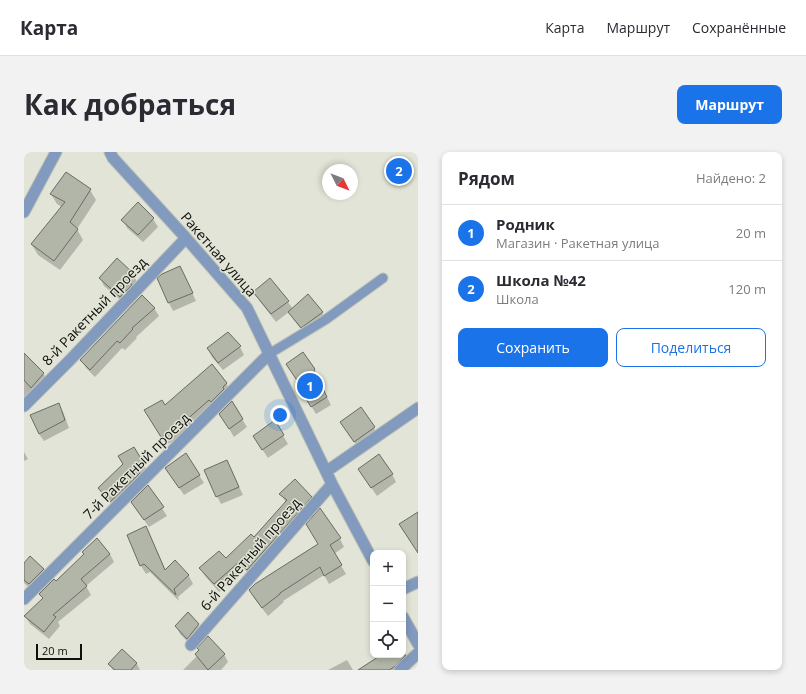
<!DOCTYPE html>
<html lang="ru">
<head>
<meta charset="utf-8">
<style>
  body { margin:0; font-family:"Open Sans",sans-serif; background:#f2f2f3; color:#2b2b33 }
  .controls { position:absolute; right:12px; bottom:12px; display:grid; overflow:hidden; border-radius:8px; box-shadow:0 2px 6px #0003 }
  .controls button { width:36px; height:36px; display:grid; place-items:center; padding:0; border:0; border-bottom:1px solid #e1e1e2; background:#fff; color:#2b2b33; font:20px sans-serif }
  .compass { position:absolute; left:298px; top:12px; width:36px; height:36px; border-radius:50%; background:#fff; box-shadow:0 2px 6px #0003; rotate:132deg }
  .scale { position:absolute; left:12px; bottom:10px; width:46px; box-sizing:border-box; padding-left:4px; border:2px solid #0f100c; border-top:0; font-size:11px; line-height:14px; white-space:nowrap; color:#0f100c; -webkit-text-stroke:3px #e1e4d6; paint-order:stroke }
  .you { position:absolute; left:256px; top:263px; width:14px; height:14px; margin:-10px; border:3px solid #fff; border-radius:50%; background:#1a73e8; box-shadow:0 0 0 6px #1a73e833 }
  .badge { display:grid; place-items:center; width:26px; height:26px; border-radius:50%; background:#1a73e8; color:#fff; font-size:13px; font-weight:700 }
  .pin { position:absolute; translate:-50% -50%; border:2px solid #fff; box-shadow:0 1px 4px #0006 }
  .list { margin:0; padding:0; list-style:none }
  h2 { display:flex; justify-content:space-between; align-items:center; height:52px; margin:0; padding:0 16px; font-size:17px }
  h2 small { font-size:13px; font-weight:400; color:#7c7c81 }
  .list li { display:grid; grid-template-columns:26px 1fr auto; gap:12px; align-items:center; box-sizing:border-box; height:56px; padding:0 16px; border-top:1px solid #e1e1e2 }
  .list b { display:block; font-size:15px; white-space:nowrap }
  .list p { margin:0; font-size:13px; white-space:nowrap; color:#7c7c81 }
  .list em { font-size:13px; font-style:normal; color:#7c7c81 }
  .actions { display:flex; gap:8px; padding:12px 16px }
  .actions a { flex:1; padding:9px 0; border:1px solid #1a73e8; border-radius:8px; text-align:center; font-size:14px; color:#1a73e8 }
  .actions .main { background:#1a73e8; color:#fff }
  .icon { flex:none; width:22px; height:22px; fill:none; stroke:currentColor; stroke-width:2; stroke-linecap:round; stroke-linejoin:round }
  .map { position:relative; flex:none; width:394px; height:518px; overflow:hidden; border-radius:8px }
  header { display:flex; align-items:center; gap:24px; box-sizing:border-box; height:56px; padding:0 20px; background:#fff; border-bottom:1px solid #e1e1e2 }
  header strong { font-size:19px }
  nav { display:flex; gap:22px; margin-inline-start:auto; font-size:14px }
  .intro { display:flex; align-items:center; justify-content:space-between; box-sizing:border-box; height:96px; padding:0 24px }
  h1 { margin:0; font-size:28px }
  .button { padding:10px 18px; border-radius:8px; background:#1a73e8; color:#fff; font-size:14px; font-weight:700 }
  main { display:flex; gap:24px; padding:0 24px }
  aside { flex:1; background:#fff; border-radius:8px; box-shadow:0 2px 6px #0003 }
  .map>svg:first-child { display:block }
</style>
</head>
<body>
<header>
<strong>Карта</strong>
<nav><a>Карта</a><a>Маршрут</a><a>Сохранённые</a></nav>
</header>
<div class="intro"><h1>Как добраться</h1><a class="button">Маршрут</a></div>
<main>
<div class="map">
<svg width="394" height="518" viewBox="0 0 394 518">
  <rect width="100%" height="100%" fill="#e1e4d6"/>
  <path fill="#0003" d="M66,38L72,48L53,77L59,88L36,118L14,103L8,93L38,55L33,52L27,42Z
    M129,67L134,75L119,90L103,76L99,68Z
    M109,122L113,130L101,152L80,134L76,126Z
    M160,123L172,149L149,159L145,151Z
    M246,127L264,150L269,157L284,144L298,161L303,169L282,183L270,168L265,160L252,170L235,148L230,140Z
    M130,156L135,164L112,185L113,186L101,198L98,196L71,225L62,216L57,208Z
    M216,195L220,203L199,218L188,205L184,197Z
    M279,202L295,226L294,227L307,253L292,262L277,237L278,236Z
    M0,209L19,221L24,229L0,256Z
    M202,231L207,239L156,285L142,293L121,258L141,255Z
    M34,252L39,260L45,276L20,289L15,282Z
    M337,257L355,284L335,297L322,278Z
    M196,262L218,267L223,275L210,285Z
    M251,270L264,292L244,306L230,285Z
    M110,296L125,322L92,357L80,344L76,336L100,312Z
    M0,300L4,307L0,309Z
    M203,309L219,343L197,352L193,344Z
    M368,322L372,330L353,344L340,325Z
    M175,323L180,331L160,343L147,324Z
    M124,334L143,364L125,375L113,358Z
    M257,342L287,345L291,353L228,425L220,417L195,440L181,424L176,416L202,408L230,386L262,351Z
    M105,383H126L142,419L151,409L165,424L169,432L154,445L155,449L126,420L122,422L117,414Z
    M316,387L320,395L310,402L322,422L305,432L300,423L259,449L260,450L244,464L230,446L226,438Z
    M86,402L90,410L62,434L67,443L34,470L36,474L25,487L6,472L1,464L19,447L16,442Z
    M0,413L19,418L23,426L10,440L0,431Z
    M164,461L174,473L179,481L168,494L156,482L152,474Z
    M98,498L113,512L116,518H89L85,512Z
    M200,502L204,510L197,518H159L173,504Z
    M359,503H376L383,514L377,518H336Z
    M323,508L329,518H304Z"/>
  <path fill="#b2b6a9" stroke="#696c60" d="M42,20L67,37L46,70L54,77L30,109L7,92L41,50L26,42Z
    M114,50L130,66L114,83L97,68Z
    M93,106L110,122L104,128L108,133L96,145L75,126Z
    M156,114L169,141L144,151L133,126L138,122Z
    M246,126L265,149L247,162L229,140Z
    M284,142L299,160L277,176L264,160Z
    M118,143L131,156L108,176L109,177L96,191L93,189L66,218L56,208Z
    M204,180L217,194L194,211L183,196Z
    M279,200L291,217L290,218L303,245L287,255L276,237L278,236L262,212Z
    M0,201L20,221L7,236L0,228Z
    M188,212L203,231L199,235L200,237L187,250L185,248L152,277L137,285L120,258L138,248L141,253Z
    M208,249L219,267L205,277L195,262Z
    M35,251L41,268L15,282L6,263Z
    M337,255L351,275L330,290L316,270Z
    M251,268L260,283L238,298L229,284Z
    M110,295L121,313L114,318L116,321L86,350L74,336L99,312L94,304Z
    M162,301L176,323L155,336L141,316Z
    M355,302L369,322L347,336L334,317Z
    M203,308L215,335L192,345L180,318Z
    M271,327L288,345L223,418L215,410L190,432L175,416L195,399L202,406L227,382L230,385L263,348L255,342Z
    M124,333L140,355L120,368L107,350Z
    M296,356L317,386L306,393L318,413L300,424L296,415L256,441V442L238,456L225,438L231,432L294,392L282,372Z
    M394,360V401L375,372Z
    M122,374L141,418L151,408L165,423L150,437L152,443L120,412L116,414L103,383Z
    M73,386L86,402L57,427L63,434L29,463L32,465L20,480L0,464L19,446L15,442L30,427L32,429L60,402L58,400Z
    M6,404L20,417L5,432L0,428V411Z
    M164,460L175,472L163,487L151,474Z
    M184,484L201,502L184,518L171,502L175,498L173,496Z
    M98,497L113,511L107,518H91L84,512Z
    M357,503H382L370,515L365,518H334Z"/>
  <g fill="none" stroke-linecap="round" stroke-linejoin="round">
    <g stroke="#bfc2b6" stroke-width="11">
      <path id="service" d="M245,202L301,168L359,126"/>
    </g>
    <g stroke="#bfc2b6" stroke-width="13">
      <path id="minor" d="M86,0L89,6L162,86L223,156L308,332L349,409
        M0,60L32,0
        M0,254L46,208L162,86
        M303,319L394,256
        M379,437L394,430
        M0,447L245,202
        M379,465L394,492
        M167,493L308,332
        M376,518L394,501"/>
    </g>
    <use href="#service" stroke="#819abd" stroke-width="9"/>
    <use href="#minor" stroke="#819abd" stroke-width="11"/>
  </g>
  <g text-anchor="middle" dominant-baseline="central" stroke-width="3" stroke-linejoin="round" paint-order="stroke">
    <g font-size="14" fill="#0f100c" stroke="#e1e4d6">
      <text transform="translate(195 102) rotate(49)">Ракетная улица</text>
      <text transform="translate(70 159) rotate(-46)">8-й Ракетный проезд</text>
      <text transform="translate(112 314) rotate(-45)">7-й Ракетный проезд</text>
      <text transform="translate(226 402) rotate(-49)">6-й Ракетный проезд</text>
    </g>
  </g>
</svg>
<div class="controls">
<button>+</button>
<button>−</button>
<button><svg class="icon" aria-label="locate" viewBox="0 0 24 24"><circle cx="12" cy="12" r="6"/><path d="M12 2v4M12 18v4M2 12h4M18 12h4"/></svg></button>
</div>
<svg class="compass" viewBox="-18 -18 36 36"><path d="M0-13l5 13h-10z" fill="#e53935"/><path d="M0 13l5-13h-10z" fill="#7c7c81"/></svg>
<div class="scale">20 m</div>
<div class="you"></div>
<div class="pin badge" style="left:286px;top:234px">1</div>
<div class="pin badge" style="left:375px;top:19px">2</div>
</div>
<aside>
<h2>Рядом<small>Найдено: 2</small></h2>
<ul class="list">
<li><span class="badge">1</span><div><b>Родник</b><p>Магазин · Ракетная улица</p></div><em>20 m</em></li>
<li><span class="badge">2</span><div><b>Школа №42</b><p>Школа</p></div><em>120 m</em></li>
</ul>
<div class="actions"><a class="main">Сохранить</a><a>Поделиться</a></div>
</aside>
</main>
</body>
</html>
